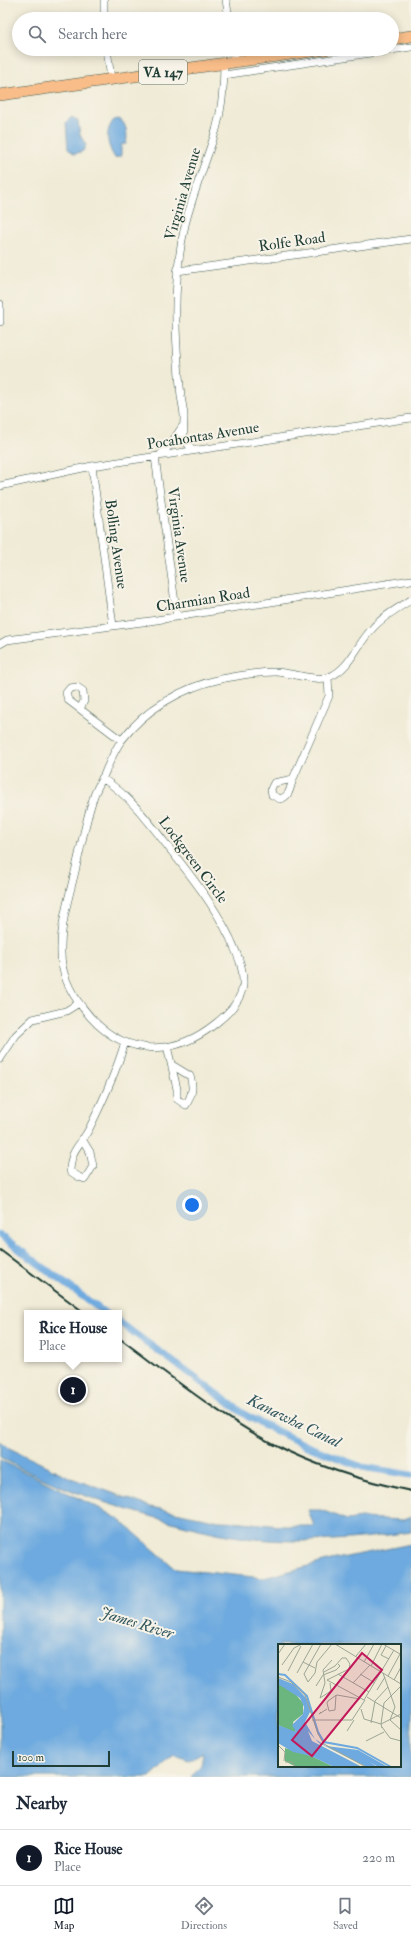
<!DOCTYPE html>
<html lang="en">
<head>
<meta charset="utf-8">
<style>
  body { margin:0; font-family:"IM FELL Double Pica",serif; background:#f6f6f7; color:#1f2937 }
  .scale { position:absolute; left:12px; bottom:10px; width:98px; box-sizing:border-box; padding-left:4px; border:2px solid #1f3d34; border-top:0; font-size:11px; line-height:14px; white-space:nowrap; color:#1f3d34; -webkit-text-stroke:3px #f7f3e8; paint-order:stroke }
  .you { position:absolute; left:192px; top:1205px; width:14px; height:14px; margin:-10px; border:3px solid #fff; border-radius:50%; background:#1a73e8; box-shadow:0 0 0 6px #1a73e833 }
  .badge { display:grid; place-items:center; width:26px; height:26px; border-radius:50%; background:#111827; color:#fff; font-size:13px; font-weight:700 }
  .pin { position:absolute; translate:-50% -50%; border:2px solid #fff; box-shadow:0 1px 4px #0006 }
  .popup { position:absolute; left:24px; top:1310px; width:98px; height:52px; box-sizing:border-box; display:grid; place-content:center; border-radius:0px; background:#fff; filter:drop-shadow(0 1px 3px #0005); font-size:13px; white-space:nowrap; color:#747a83 }
  .popup b { font-size:15px; color:#1f2937 }
  .popup::after { content:''; position:absolute; left:50%; top:100%; margin-left:-8px; border:8px solid transparent; border-top-color:#fff }
  .list { margin:0; padding:0; list-style:none }
  h2 { display:flex; justify-content:space-between; align-items:center; height:52px; margin:0; padding:0 16px; font-size:17px }
  h2 small { font-size:13px; font-weight:400; color:#747a83 }
  .list li { display:grid; grid-template-columns:26px 1fr auto; gap:12px; align-items:center; box-sizing:border-box; height:56px; padding:0 16px; border-top:1px solid #e0e1e3 }
  .list b { display:block; font-size:15px; white-space:nowrap }
  .list p { margin:0; font-size:13px; white-space:nowrap; color:#747a83 }
  .list em { font-size:13px; font-style:normal; color:#747a83 }
  .icon { flex:none; width:22px; height:22px; fill:none; stroke:currentColor; stroke-width:2; stroke-linecap:round; stroke-linejoin:round }
  .map { position:relative; flex:none; width:411px; height:1777px; overflow:hidden }
  .search { position:absolute; background:#fff; box-shadow:0 2px 10px #0003; left:12px; right:12px; top:12px; height:44px; display:flex; align-items:center; gap:10px; box-sizing:border-box; padding:0 14px; border-radius:22px; color:#747a83; font-size:15px }
  .sheet { height:108px; background:#fff }
  nav { display:flex; justify-content:space-around; align-items:center; box-sizing:border-box; height:56px; border-top:1px solid #e0e1e3; background:#fff; font-size:11px; color:#747a83 }
  nav a { display:grid; justify-items:center; gap:2px }
  nav .on { color:#111827 }
  .map>svg:first-child { display:block }
</style>
</head>
<body>
<div class="map">
<svg width="411" height="1777" viewBox="0 0 411 1777">
  <rect width="100%" height="100%" fill="#f7f3e8"/>
  <filter id="ink" filterUnits="userSpaceOnUse"><feTurbulence type="fractalNoise" baseFrequency=".025" numOctaves="2"/><feDisplacementMap in="SourceGraphic" scale="8" xChannelSelector="R" yChannelSelector="G"/><feConvolveMatrix kernelMatrix="1 2 1 2 8 2 1 2 1" color-interpolation-filters="sRGB"/></filter>
  <filter id="wash" filterUnits="userSpaceOnUse"><feTurbulence type="fractalNoise" baseFrequency=".012" numOctaves="4" result="noise"/><feDisplacementMap in="SourceGraphic" scale="16" xChannelSelector="R" yChannelSelector="G"/><feGaussianBlur stdDeviation="0.9" result="paint"/><feColorMatrix in="noise" values="0 0 0 0 0 0 0 0 0 0 0 0 0 0 0 0 0 1.4 0 .05"/><feComposite in="paint" operator="in"/></filter>
  <g filter="url(#wash)">
    <rect width="100%" height="100%" fill="#f0ebd6"/>
    <path fill="#6eaadf" stroke="#46748a" fill-rule="evenodd" d="M72,117L78,121L80,135L86,145L83,151L75,154L68,149L66,122Z
      M119,119C127,123 128,136 126,144L121,145V156L115,158C107,146 104,131 114,120Z
      M0,1441L7,1447L71,1478L151,1507L219,1521L242,1522L279,1526H314L308,1510H321L347,1520L361,1518L403,1520L411,1517V1532C362,1539 306,1544 256,1539C224,1536 193,1528 161,1519C105,1504 51,1486 0,1457Z
      M0,1460L99,1508L120,1520L176,1569L264,1578L331,1560L411,1544V1777H191L201,1765L203,1752L189,1760L174,1755L150,1777H0ZM279,1645H400V1766H279Z"/>
    <g fill="none" stroke-linecap="round" stroke-linejoin="round">
      <path stroke="#6eaadf" stroke-width="7" d="M0,1235L105,1313
        M119,1322L247,1416L307,1446L362,1467L411,1475"/>
    </g>
  </g>
  <g filter="url(#ink)">
    <g fill="none" stroke-linecap="round" stroke-linejoin="round">
      <g stroke="#3e574c" stroke-width="8">
        <path id="minor" d="M226,0L229,19
          M104,19V0
          M107,49L111,79
          M235,49L237,62
          M224,75L411,47
          M177,271L411,239
          M0,304V322
          M193,450C180,437 184,434 184,417C184,411 182,403 181,396C175,339 172,282 185,225C193,193 206,162 216,130C222,109 224,87 224,64
          M159,456L170,445L182,427
          M155,457L177,617
          M92,466L113,626
          M0,486L92,466L411,418
          M0,644L7,640L150,621L411,580
          M80,709L84,701L83,691L77,687L70,688L66,693L68,700L121,740
          M102,778C130,796 149,822 169,848C192,877 214,905 230,938C237,954 244,967 243,985C241,1001 228,1014 215,1024C170,1060 118,1055 83,1008C69,991 60,971 61,948C61,919 71,891 77,863C82,842 86,820 93,799C95,791 100,783 104,775C109,763 114,751 121,741C145,709 183,687 221,679C238,676 257,672 275,672C290,672 315,682 329,677C350,669 357,644 372,629C382,617 398,608 411,600
          M293,779L274,783L271,789L272,795L280,799C290,797 290,787 293,779L329,696L328,677
          M167,1046L177,1089V1099L186,1105C192,1095 194,1087 190,1076L172,1065
          M0,1059L16,1035L33,1019L66,1011L79,1003
          M82,1139L90,1152L93,1166L85,1179L79,1177L70,1171C71,1147 81,1146 90,1127C104,1099 116,1072 125,1042"/>
      </g>
      <g stroke="#3e574c" stroke-width="12">
        <path id="primary" d="M392,39L411,36
          M0,95L326,49"/>
      </g>
      <use href="#minor" stroke="#fff" stroke-width="7"/>
      <use href="#primary" stroke="#f8bd89" stroke-width="11"/>
      <path stroke="#1f3d34" stroke-width="2" d="M0,1250L85,1313
        M119,1338C168,1374 217,1414 271,1443C315,1466 363,1481 411,1491"/>
    </g>
  </g>
  <g text-anchor="middle" dominant-baseline="central" stroke-width="4" stroke-linejoin="round" paint-order="stroke">
    <rect fill="#f7f3e8" stroke="#60746a" stroke-width="1" x="139" y="60" width="48" height="24" rx="3"/>
    <g font-size="14" font-weight="bold" fill="#1f3d34">
      <text x="163" y="72">VA 147</text>
    </g>
    <g font-size="15" fill="#1f3d34" stroke="#f7f3e8">
      <text transform="translate(183 194) rotate(-74)">Virginia Avenue</text>
      <text transform="translate(292 242) rotate(-8)">Rolfe Road</text>
      <text transform="translate(203 436) rotate(-9)">Pocahontas Avenue</text>
      <text transform="translate(179 535) rotate(82)">Virginia Avenue</text>
      <text transform="translate(116 544) rotate(82)">Bolling Avenue</text>
      <text transform="translate(203 600) rotate(-9)">Charmian Road</text>
      <text transform="translate(193 860) rotate(53)">Lockgreen Circle</text>
    </g>
    <g font-size="16" font-style="italic" fill="#33585f" stroke="#f7f3e8">
      <text transform="translate(294 1421) rotate(26)">Kanawha Canal</text>
      <text transform="translate(137 1623) rotate(17)">James River</text>
    </g>
  </g>
  <g transform="translate(278 1644)">
    <rect width="123" height="123" fill="#f0ebd6"/>
    <path d="M0,40L14,46L25,59V70L15,78L18,89L0,81ZM7,104L33,112L56,123H18L7,117Z" fill="#6ab67e"/>
    <path d="M0,34L15,40L29,55L33,66L27,78L37,95L48,102L80,106L110,123H100L92,118L99,123H89L41,99L36,94L30,87L34,97L84,123H56L33,112L15,108L0,99V81L18,88L14,81L25,70L26,63L22,54L0,40Z" fill="#6eaadf"/>
    <path fill="none" stroke="#6eaadf" stroke-width="2" d="M0,30L7,31L29,52L40,88L46,98L79,104L113,123"/>
    <path fill="none" stroke="#9ca595" stroke-width="1" d="M43,0L26,30L30,38L37,29L39,18L54,0M57,0L123,40M105,0L122,10M108,2L103,11L111,15M0,10L7,0M78,12L88,0M25,18L37,24M86,18L96,0M4,21L16,4L24,0M93,22L104,0M10,27L23,2M46,28L57,22L64,14H68M19,29L35,0M105,29L117,63M60,30L91,48M82,30L97,39M45,31L58,26L62,22L60,20M110,32L122,10M0,33L13,38L27,51L40,90L46,100L88,123M49,36L86,56L116,6M49,36L71,25L72,20L68,14M116,36L123,23M52,39L53,47L42,54L47,39L45,26L54,16M75,39L92,21M38,42L45,31M123,42L106,59L103,80L123,70M99,46L107,33M58,51L57,66L51,67L49,59L50,57L57,52L59,51L82,55M89,53L123,74M117,63L112,76L123,86M83,65L86,75L103,80L104,84M43,68L41,70L49,65M34,76H74L87,56M93,79L97,57L110,43M104,83L112,94L123,97M69,87L76,76M88,97L106,88M0,101L7,108L6,117M7,118H14L18,123"/>
    <path fill="#c2185b" fill-opacity="0.15" stroke="#c2185b" stroke-width="2" d="M84,9L104,26L34,112L14,96Z"/>
    <rect width="123" height="123" fill="none" stroke="#1f3d34" stroke-width="2"/>
  </g>
</svg>
<div class="scale">100 m</div>
<div class="you"></div>
<div class="pin badge" style="left:73px;top:1390px">1</div>
<div class="popup"><b>Rice House</b>Place</div>
<div class="search"><svg class="icon" aria-label="search" viewBox="0 0 24 24"><circle cx="10" cy="10" r="6"/><path d="M15 15l6 6"/></svg>Search here</div>
</div>
<section class="sheet">
<h2>Nearby<small></small></h2>
<ul class="list">
<li><span class="badge">1</span><div><b>Rice House</b><p>Place</p></div><em>220 m</em></li>
</ul>
</section>
<nav>
<a class="on"><svg class="icon" aria-label="map" viewBox="0 0 24 24"><path d="M3 6l6-2 6 2 6-2v14l-6 2-6-2-6 2zM9 4v14M15 6v14"/></svg>Map</a>
<a><svg class="icon" aria-label="directions" viewBox="0 0 24 24"><path d="M12 3l9 9-9 9-9-9zM9 14v-3h6M13 9l2 2-2 2"/></svg>Directions</a>
<a><svg class="icon" aria-label="saved" viewBox="0 0 24 24"><path d="M7 4h10v16l-5-4-5 4z"/></svg>Saved</a>
</nav>
</body>
</html>
